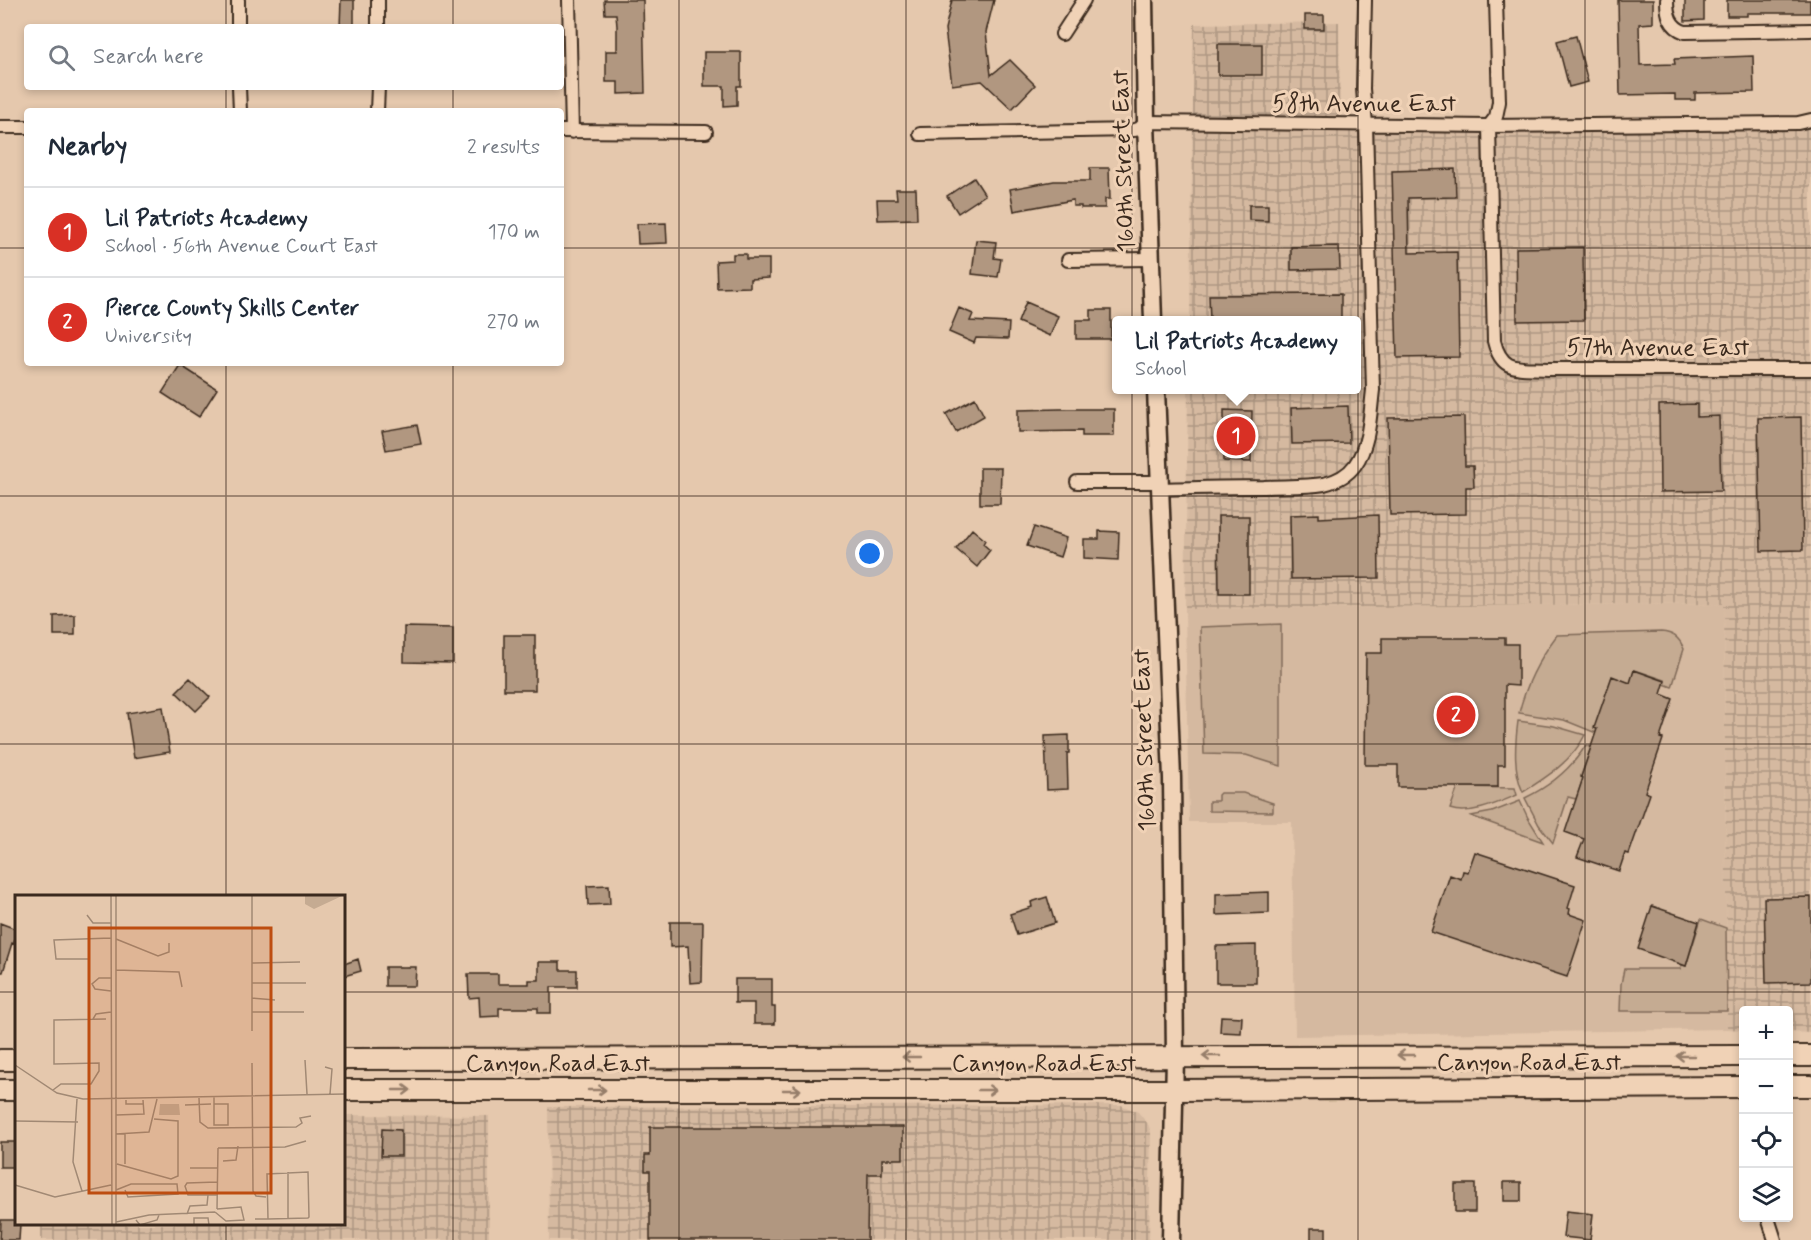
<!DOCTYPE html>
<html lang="en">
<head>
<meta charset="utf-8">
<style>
  body { margin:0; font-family:Mynerve,sans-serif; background:#f6f6f7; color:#1f2937 }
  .controls { position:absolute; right:18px; bottom:18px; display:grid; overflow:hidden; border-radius:6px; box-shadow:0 3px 9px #0003 }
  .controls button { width:54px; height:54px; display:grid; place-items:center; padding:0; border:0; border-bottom:2px solid #e0e1e3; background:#fff; color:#1f2937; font:30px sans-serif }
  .you { position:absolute; left:870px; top:554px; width:21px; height:21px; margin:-15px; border:4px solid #fff; border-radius:50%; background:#1a73e8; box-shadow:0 0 0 9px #1a73e833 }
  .badge { display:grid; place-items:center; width:39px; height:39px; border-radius:50%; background:#d93025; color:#fff; font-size:20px; font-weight:700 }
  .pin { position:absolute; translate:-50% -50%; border:3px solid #fff; box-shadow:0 2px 6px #0006 }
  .popup { position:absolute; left:1112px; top:316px; width:249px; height:78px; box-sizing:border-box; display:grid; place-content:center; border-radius:6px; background:#fff; filter:drop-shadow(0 2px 4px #0005); font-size:20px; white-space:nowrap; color:#747a83 }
  .popup b { font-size:22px; color:#1f2937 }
  .popup::after { content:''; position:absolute; left:50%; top:100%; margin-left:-12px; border:12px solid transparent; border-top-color:#fff }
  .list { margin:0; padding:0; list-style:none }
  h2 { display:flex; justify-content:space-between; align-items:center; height:78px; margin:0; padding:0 24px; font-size:26px }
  h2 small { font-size:20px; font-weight:400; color:#747a83 }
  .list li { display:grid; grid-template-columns:39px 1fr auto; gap:18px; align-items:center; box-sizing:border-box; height:90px; padding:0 24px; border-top:2px solid #e0e1e3 }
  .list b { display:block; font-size:22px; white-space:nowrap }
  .list p { margin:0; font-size:20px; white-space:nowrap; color:#747a83 }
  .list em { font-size:20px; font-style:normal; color:#747a83 }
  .icon { flex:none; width:33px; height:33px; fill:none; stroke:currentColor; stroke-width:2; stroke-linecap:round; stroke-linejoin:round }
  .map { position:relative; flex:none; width:1811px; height:1240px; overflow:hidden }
  .search { position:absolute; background:#fff; box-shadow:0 3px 9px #0003; left:24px; top:24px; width:540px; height:66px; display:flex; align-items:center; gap:15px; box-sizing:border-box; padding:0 21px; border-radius:6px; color:#747a83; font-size:22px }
  .panel { position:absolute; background:#fff; box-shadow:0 3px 9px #0003; left:24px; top:108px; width:540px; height:258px; border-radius:6px }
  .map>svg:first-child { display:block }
</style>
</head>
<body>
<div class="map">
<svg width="1811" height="1240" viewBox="0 0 1811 1240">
  <defs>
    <pattern id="industrial-grid" width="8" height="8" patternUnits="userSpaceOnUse" patternTransform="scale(1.5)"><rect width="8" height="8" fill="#d5b9a0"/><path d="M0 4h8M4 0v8" fill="none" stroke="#ae9782"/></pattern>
  </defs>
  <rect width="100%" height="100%" fill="#e5c8ad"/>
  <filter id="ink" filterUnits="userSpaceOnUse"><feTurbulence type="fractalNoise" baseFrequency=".0167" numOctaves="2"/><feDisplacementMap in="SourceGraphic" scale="12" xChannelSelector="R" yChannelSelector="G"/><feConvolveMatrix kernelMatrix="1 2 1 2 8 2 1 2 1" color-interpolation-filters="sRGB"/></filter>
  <g filter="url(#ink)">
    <path fill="#d5b9a0" d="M1724,603L1727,1029L1295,1036L1292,822H1189L1185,609Z"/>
    <path fill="url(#industrial-grid)" d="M1339,22L1340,116L1597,120L1811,119V1033L1789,1032L1788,1010H1744L1743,1030L1727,1029L1724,603L1185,609L1188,390H1356V320H1190L1194,24Z
      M1121,1105L1138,1112L1148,1124L1151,1132L1149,1240H549L548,1107Z
      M344,1115L489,1116V1240H41V1224H344Z"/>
    <path fill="#c5ab92" stroke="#806a58" stroke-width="1.5" d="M1281,624V766L1246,755L1204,754L1200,627Z
      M1661,632C1673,633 1679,637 1684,649L1672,687L1664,684L1665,680L1635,670L1630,683L1612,677L1595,728L1597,729L1596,733L1564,720L1519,713C1526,684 1539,659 1557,635Z
      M1518,721L1554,726L1585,735C1572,761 1547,777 1523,792C1513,771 1515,744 1518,721Z
      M1586,745L1591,747L1581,776L1583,778L1576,799L1568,797L1553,843L1539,825L1525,798C1550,786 1571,769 1586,745Z
      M1458,787L1515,788L1517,795C1498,803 1470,816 1450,809Z
      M1220,793H1243L1273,803V812L1209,811V801H1218V795Z
      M1520,801L1528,818L1543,842L1471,816L1492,812Z
      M1701,919L1726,928L1727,1011H1620L1621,984L1624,969H1680L1682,965L1686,966Z"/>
    <path fill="#b19780" stroke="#3b2a1e" stroke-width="1.5" d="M341,0H354V27H340Z
      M604,0H643L645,93L618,94V82H606V51H617V26L616,14H605Z
      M952,0H994L986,32L991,75L1010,60L1035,85L1012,109L982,81L952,85L945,29Z
      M1618,0H1653V23L1639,24L1640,65L1675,64L1674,59L1753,56L1754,92L1695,93V100H1675V94L1620,95Z
      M1685,0H1704V20L1685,21Z
      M1727,0H1810V13H1747V16H1727Z
      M1305,15H1324V29H1305Z
      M1576,36L1588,82L1569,87L1557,41Z
      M1218,44H1262V75H1218Z
      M704,52H741V86H737V105L724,106V86H704Z
      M1090,168H1109L1110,199H1105V208H1081V206H1073V200L1014,211L1010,189L1054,181H1090Z
      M1455,169L1456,197L1408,198L1409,253L1457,252L1459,357L1397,358L1392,171Z
      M974,178L985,195L958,213L947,196Z
      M896,189H916L917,219L878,220L877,199H897Z
      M1249,205H1268V221L1249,220Z
      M666,223L667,243L638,244L637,224Z
      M976,240L996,242L994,258L1001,259L998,277L972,274Z
      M1339,246L1340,269L1291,270V247Z
      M1583,247L1584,320L1517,321L1516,248Z
      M733,254H746V259H769V278L750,279V287L717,288L716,261L733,260Z
      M1341,294V321H1210L1209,295Z
      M1026,302L1058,316L1050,336L1018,322Z
      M959,308L973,314L970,321L1009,323L1008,339L976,338L974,343L949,332Z
      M1091,310H1111V339H1076V320H1091Z
      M180,365L217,389L199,417L162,393Z
      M975,398L984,416L956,432L946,414Z
      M1697,404V417L1719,416L1721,491L1660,492L1659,405Z
      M1348,406L1349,443L1292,444L1291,408Z
      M1060,409H1114V436H1082V431L1018,432V410Z
      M1224,410L1252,411L1251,462L1224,461Z
      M1464,417L1465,466H1473L1474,487H1466V514L1390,515L1388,418Z
      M1801,417L1803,550L1761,551L1758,418Z
      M417,425L421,444L386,450L382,431Z
      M980,468H1001L1000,504H980Z
      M1319,514V518L1378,515L1379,578L1291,579L1290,515Z
      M1218,516H1249V594H1219Z
      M1034,527L1066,538L1060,557L1027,546Z
      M972,529L985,540L983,544L990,550L977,567L956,549Z
      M1099,531L1119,532L1118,560L1084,558V539H1099Z
      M75,615V635H54V616Z
      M404,627L453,628V663L404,662Z
      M504,635H535V690H504Z
      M1382,638H1505V644H1518V686L1505,685V765H1498V787H1398V765H1365L1366,653H1382Z
      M1634,670L1665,681L1661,694L1673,699L1660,738L1663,739L1645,792L1650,794L1629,854L1625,853L1619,871L1577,857L1584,839L1565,832L1583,778L1581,777L1597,729L1594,728L1612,676L1630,683Z
      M190,678L210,697L196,711L176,692Z
      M163,707L170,752L134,758L127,713Z
      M1069,735V753H1067L1068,789L1047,790L1045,736Z
      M1475,852L1575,885L1568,908L1570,909L1569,914L1586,920L1567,977L1431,932L1450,875L1461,879L1463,871L1468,872Z
      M609,885L610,904L588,905L587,886Z
      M1269,892V913L1216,915V894Z
      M1047,897L1055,923L1017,935L1010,914L1032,907L1031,902Z
      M1811,897V982L1766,983L1764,898Z
      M1652,906L1699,922L1686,966L1638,949Z
      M670,922H703L702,982L690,983L688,946L670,947Z
      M0,923L16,929L14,944L12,943L3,972H0Z
      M1256,945V983H1216V946Z
      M358,959L361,971L344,976V964Z
      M539,962H560V970H577V987H551V1013H538V1008H499V1016L480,1017L479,997L469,998L468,974H498V984H529V980H539Z
      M385,967H416L415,986H385Z
      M735,979H772V1007H775V1024H754V1003H735Z
      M1221,1016L1242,1017L1241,1033L1220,1032Z
      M650,1127H903V1159H882V1174H868L867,1240H650V1171H645V1155H650Z
      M382,1129L401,1130V1156H381Z
      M0,1142H16V1167H0Z
      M1504,1182H1521V1201H1504Z
      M1455,1184H1475V1212H1455Z
      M1566,1211L1593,1214L1590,1240L1563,1237Z
      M1,1220H16V1224H20L19,1240H0Z
      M1311,1228H1326V1240H1311Z"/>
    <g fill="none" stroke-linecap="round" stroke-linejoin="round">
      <g stroke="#3b2a1e" stroke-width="16">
        <path id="street" d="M238,0V27
          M378,0V27
          M569,0L572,132
          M1496,0L1499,102L1496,117L1489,126L1494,341C1502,374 1520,367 1548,369H1811
          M1667,0C1667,15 1670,27 1685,32L1811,30
          M1062,34L1084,0
          M239,87L240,111
          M377,111L378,87
          M0,127H27
          M561,131L706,132
          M920,134L1134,130L1139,129L1146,122L1489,126L1798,123L1811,120
          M1068,260L1151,259
          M1077,482H1159
          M1159,489C1194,488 1229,487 1264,487C1284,486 1305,487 1324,484C1336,481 1348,475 1355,465C1370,444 1370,414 1373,390L1366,124L1363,89L1365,0
          M1768,1218L1775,1240"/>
      </g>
      <g stroke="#3b2a1e" stroke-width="21">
        <path id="secondary" d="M1144,0L1146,122L1153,320
          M1156,390L1172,778L1175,1057L1171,1240"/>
      </g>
      <g stroke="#3b2a1e" stroke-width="24">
        <path id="primary" d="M1788,1056H1811
          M344,1059L1744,1056
          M0,1060H16
          M1788,1086H1811
          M0,1090H16
          M344,1090H1174L1744,1087"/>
      </g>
      <use href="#street" stroke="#f0d2b6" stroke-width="12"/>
      <use href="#secondary" stroke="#f0d2b6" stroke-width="16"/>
      <use href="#primary" stroke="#f0d2b6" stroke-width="20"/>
    </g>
    <defs><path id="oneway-shaft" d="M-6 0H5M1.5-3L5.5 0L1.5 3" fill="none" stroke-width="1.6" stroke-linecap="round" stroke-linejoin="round" transform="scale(1.5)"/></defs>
    <g stroke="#967e6a">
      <use href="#oneway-shaft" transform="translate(1406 1055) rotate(180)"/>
      <use href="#oneway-shaft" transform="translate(1211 1056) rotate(180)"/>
      <use href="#oneway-shaft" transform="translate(1685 1056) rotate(-180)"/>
      <use href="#oneway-shaft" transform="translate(911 1057) rotate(180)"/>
      <use href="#oneway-shaft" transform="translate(402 1090)"/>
      <use href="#oneway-shaft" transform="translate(597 1090)"/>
      <use href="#oneway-shaft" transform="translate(792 1090)"/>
      <use href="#oneway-shaft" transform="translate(987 1090)"/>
    </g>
  </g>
  <path fill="none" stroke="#3b2a1e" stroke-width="1.5" stroke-opacity="0.55" d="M226,0V27M453,0V27M679,0V1240M906,0V1240M1132,0V1240M1358,0V1240M1585,0V1240M226,87V111M453,87V111M0,248H27M561,248H1811M226,363V896M453,363V1240M0,496H1811M0,744H1811M0,992H16M344,992H1811M226,1224V1240"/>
  <g text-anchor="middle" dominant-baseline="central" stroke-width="6" stroke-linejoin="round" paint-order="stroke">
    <g font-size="24" fill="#3b2a1e" stroke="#f0d2b6">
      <text x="1364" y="104">58th Avenue East</text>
      <text transform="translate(1124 161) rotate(-92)">160th Street East</text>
      <text x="1658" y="348">57th Avenue East</text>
      <text transform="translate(1145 740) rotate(-92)">160th Street East</text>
      <text x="1529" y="1063">Canyon Road East</text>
      <text x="558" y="1064">Canyon Road East</text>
      <text x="1044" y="1064">Canyon Road East</text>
    </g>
  </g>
  <g transform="translate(15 895)">
    <rect width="330" height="330" fill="#e5c8ad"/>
    <path d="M145,209H164L165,220H144Z" fill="#c5ab92"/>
    <path d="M290,0H329L299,14L290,9Z" fill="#c5ab92"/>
    <path fill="none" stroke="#a18974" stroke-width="1.5" d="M96,0L97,330M101,0V330M72,20L78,28H96M101,44L143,61L154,57V48M74,45V64H41L39,45L96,43M237,68L285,67M101,75L164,77L167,92M237,88H291M96,96L80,94L77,89L84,83H96M237,103L260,105M237,117H289M78,124L81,119L96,117M237,136V0M290,165L292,199M237,168L238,296L241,301L251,302M0,170L42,198L68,204L330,199M310,172L317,174L315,199M38,195L46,189H76L84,176V168L39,169V125L91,124M199,202V230H213V209H199M184,203L185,227L193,233L281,232L287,228L285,223L296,221M62,204L58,267L67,296M111,205V209H128M170,210L196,209M101,220L129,219L128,205M0,226L63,227M101,239L134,237L142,204M110,239V269M203,253L270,252L291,246M208,266L221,265L223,251M102,269L156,284L163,281V226L139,224M175,273H202M273,277V323M202,287L172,288L170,291L173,300H202M0,290L40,302L96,290M101,295L116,289H162L163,299L113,302L110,295M202,314L203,253M200,317L211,326L229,325L226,312L202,314M172,319L175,311L192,310L193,300M240,324H253L293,323L294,322L293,277L252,279L253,324M121,325L125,330L142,325L144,320M101,327L134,320L200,317M179,330V323H193L194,330"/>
    <path fill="#bd4d10" fill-opacity="0.15" stroke="#bd4d10" stroke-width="3" d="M74,33H256V298H74Z"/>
    <rect width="330" height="330" fill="none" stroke="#3b2a1e" stroke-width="3"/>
  </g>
</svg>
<div class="controls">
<button>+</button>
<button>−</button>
<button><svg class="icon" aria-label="locate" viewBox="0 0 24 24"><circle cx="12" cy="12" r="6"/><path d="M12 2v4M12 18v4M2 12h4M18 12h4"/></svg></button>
<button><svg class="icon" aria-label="layers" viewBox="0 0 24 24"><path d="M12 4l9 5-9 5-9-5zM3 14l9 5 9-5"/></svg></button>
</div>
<div class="you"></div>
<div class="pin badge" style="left:1236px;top:436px">1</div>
<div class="popup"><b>Lil Patriots Academy</b>School</div>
<div class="pin badge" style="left:1456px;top:715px">2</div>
<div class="search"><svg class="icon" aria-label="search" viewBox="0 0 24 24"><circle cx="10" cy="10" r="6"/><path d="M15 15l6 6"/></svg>Search here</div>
<section class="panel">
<h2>Nearby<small>2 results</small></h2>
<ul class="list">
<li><span class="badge">1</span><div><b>Lil Patriots Academy</b><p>School · 56th Avenue Court East</p></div><em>170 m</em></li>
<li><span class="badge">2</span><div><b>Pierce County Skills Center</b><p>University</p></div><em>270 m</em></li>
</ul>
</section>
</div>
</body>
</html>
